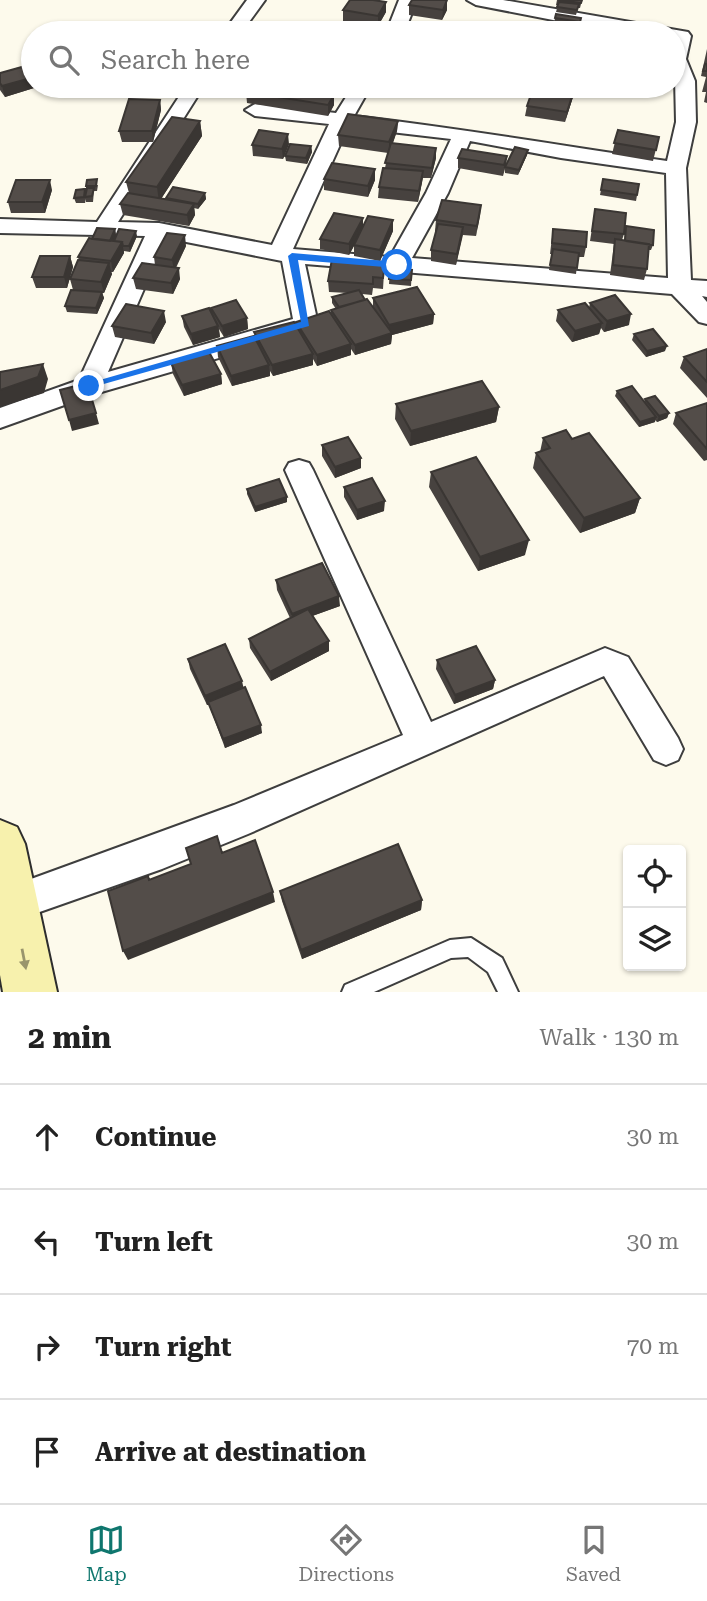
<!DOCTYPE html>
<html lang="en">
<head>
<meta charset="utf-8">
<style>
  body { margin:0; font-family:"Roboto Serif",serif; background:#f6f6f6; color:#222 }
  .controls { position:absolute; right:21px; bottom:21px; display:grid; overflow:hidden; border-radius:7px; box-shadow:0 2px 5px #0004 }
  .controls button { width:63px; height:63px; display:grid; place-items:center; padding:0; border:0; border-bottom:2px solid #e0e0e0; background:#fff; color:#222; font:35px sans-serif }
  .stop { position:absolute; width:21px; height:21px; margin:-16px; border:5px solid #1a73e8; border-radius:50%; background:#fff }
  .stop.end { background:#1a73e8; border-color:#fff; box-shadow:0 2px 7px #0008 }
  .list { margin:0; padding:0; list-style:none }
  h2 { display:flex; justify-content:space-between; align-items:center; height:91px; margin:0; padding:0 28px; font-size:30px }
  h2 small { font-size:23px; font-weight:400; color:#767676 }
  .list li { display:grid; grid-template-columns:46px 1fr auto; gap:21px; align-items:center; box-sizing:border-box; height:105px; padding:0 28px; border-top:2px solid #e0e0e0 }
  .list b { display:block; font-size:26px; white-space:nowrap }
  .list em { font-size:23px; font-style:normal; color:#767676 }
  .icon { flex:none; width:38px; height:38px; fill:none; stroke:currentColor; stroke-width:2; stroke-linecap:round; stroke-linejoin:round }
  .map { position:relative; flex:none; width:707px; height:992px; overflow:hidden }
  .search { position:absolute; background:#fff; box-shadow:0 2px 5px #0004; left:21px; right:21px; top:21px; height:77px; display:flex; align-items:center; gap:18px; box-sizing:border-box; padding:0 24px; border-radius:38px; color:#767676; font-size:26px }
  .sheet { height:511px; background:#fff }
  nav { display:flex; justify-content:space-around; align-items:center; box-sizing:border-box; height:98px; border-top:2px solid #e0e0e0; background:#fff; font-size:19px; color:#767676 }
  nav a { display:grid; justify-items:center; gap:4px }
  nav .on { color:#0f766e }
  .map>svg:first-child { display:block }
</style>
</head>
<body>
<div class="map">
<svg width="707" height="992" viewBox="0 0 707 992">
  <rect width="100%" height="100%" fill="#fdfaec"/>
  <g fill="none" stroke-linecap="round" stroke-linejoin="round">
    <g stroke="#3e3e3e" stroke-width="4">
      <path id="service" d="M471,938L502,958L518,992H498L488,972L468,957L451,958L374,992H342L345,985L450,940Z"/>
    </g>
    <g stroke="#3e3e3e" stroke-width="4">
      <path id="minor" d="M247,0H265L241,33H223Z
        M399,0H417L404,33H386Z
        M467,0H503L688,32L691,36L686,59L695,81L696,122L686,168L691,280L707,281V297L702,296L707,302V324L699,322L672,294L305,264L318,324L315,330L98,393L0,428V408L79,380L145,236L0,233V219L97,222L186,86H204L118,222L159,223L272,245L329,124L255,116L245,110L255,104L336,113L353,86H371L354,116C459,128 563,146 667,161L676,122L674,33H630L607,30L608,33H590L589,27L476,5ZM348,127L451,139L426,193L390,257L293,249ZM470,141L561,158L666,173L668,278L412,258L448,193ZM166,238L282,261L293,319L108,372Z
        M299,460L309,463L313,470L431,722L605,648L628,657L678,738L683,749L678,760L666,765L654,760L604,676L248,834L162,869L14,921L1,916V890L234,805L403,735L285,470L289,463Z"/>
    </g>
    <g stroke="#2d2d2d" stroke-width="4">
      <path id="secondary" d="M0,820L17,827L25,844L57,992H3L0,975Z"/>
    </g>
    <use href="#service" fill="#fff" fill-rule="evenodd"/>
    <use href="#minor" fill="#fff" fill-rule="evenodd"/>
    <use href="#secondary" fill="#f7f1ad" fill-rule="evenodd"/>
  </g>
  <path fill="#47423f" d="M557,0H582L580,8H578L576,15L556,12L558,5H556Z
    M386,2V12L378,26L343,21V10Z
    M409,5L447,10L442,20L409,15Z
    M555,18H581L579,27L554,24Z
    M707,49V103L704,102L706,92H702L706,77L701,76Z
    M0,73L34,88L5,97L0,90Z
    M96,86H116V92L97,93Z
    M250,86H284L283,87L334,105L328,116L247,103L246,92Z
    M572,86H591L590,89Z
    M573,97L565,122L525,116L527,106Z
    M160,100L161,110L153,142H122L119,131Z
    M200,121L202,136L161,199L166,200V198L205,193L206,199L198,209L194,208L195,215L189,226L123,215L120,204L129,193L126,182Z
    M398,121L397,131L393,143L436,148V158L431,178H423L418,202L378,198L379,187L385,168L388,153L339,146L338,135Z
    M618,130L659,137L653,161L612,154Z
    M289,144L283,159L253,156L252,145Z
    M311,146L312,152L307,164L286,161L285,156Z
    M528,150L527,155L518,175L505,173V169L503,176L458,168V158L507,156L506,166Z
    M324,179L375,180L368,197L324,190Z
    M603,179L639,184L636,201L600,195Z
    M98,185L97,191H94L93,202H86V199L85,203H76L74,198L86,193V186Z
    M52,190L45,213H11L8,202Z
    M481,205L476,236L463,235L456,265L431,261V250L436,231H435L436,220Z
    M595,209L624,234L622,240H624L626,226L653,245L651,250H648L647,269L644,280L610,275L614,244L590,241Z
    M363,218V228L393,231L380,261L354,256V246L349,255L320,249V239Z
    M115,229L116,235L137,236L130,252L124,251V253L113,272H111L112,274L104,293H102L104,298L97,314L67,312L65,306L73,290L70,279L79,261L78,257L92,239Z
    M553,229L586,247L584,257H578L576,274L549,270L552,254H550Z
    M186,246L176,268L180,279L173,294L136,289L133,278L155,265L154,257Z
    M70,256L73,267L67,288H36L32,277Z
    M390,268L412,270L411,286L389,284Z
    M384,273L383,289L373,288L372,295L362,294L365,300L373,307V298L434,314L433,324L392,335L391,344L355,355L351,349V355L317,366L313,359V365L273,376L270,371V376L232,386L218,357L217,346L255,337L254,332L296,324V322L331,315V310L336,309L332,303V297L348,293L329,292L328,281Z
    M590,303L629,325L604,332L601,328L599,334L572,342L556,321L558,310L589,308Z
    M211,308L247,318L248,329L224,337L219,329L220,337L193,345L184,327L182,316L212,314Z
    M166,322L154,344L115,337L112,326Z
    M634,334L665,351L646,357L632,340Z
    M707,349V398L680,368L684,357Z
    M171,363L221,374L222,384L184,396L173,374Z
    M617,391L644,402L645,399L669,413L667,418L657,422L655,420V422L639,427L615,396Z
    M707,403V460L704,461L673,424L676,413Z
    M396,404L499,407L496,422L410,446L395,419Z
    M543,438L572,439L640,498L635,513L580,533L533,468L536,453L540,452Z
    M322,445L361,468L335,478L322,456Z
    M431,472L525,555L478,571L429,487Z
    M344,487L384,511L357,520L344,497Z
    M247,489L287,497V502L255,512L247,494Z
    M276,580L340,606L312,616L329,641V651L271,681L250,648L249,639L290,618L277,590Z
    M188,659L243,688L262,733L225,748L209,705H207L190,669Z
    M437,660L495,680L493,689L454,704L436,669Z
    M280,891L422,900L421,910L302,959L282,901Z"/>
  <path fill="#3a3633" d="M447,0V10L442,20L443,10Z
    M386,2V12L378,26V16Z
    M31,78L34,88L5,97L2,86Z
    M575,87L573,97L565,122L567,112Z
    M334,95V105L328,116V105Z
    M160,100L161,110L153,142L152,131Z
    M200,121L202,136L159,202L157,187Z
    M398,121L397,131L389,153V142Z
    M288,134L289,144L283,159L282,149Z
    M311,146L312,152L307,164L306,158Z
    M436,148V158L431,178L432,168Z
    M528,150L527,155L518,175L519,170Z
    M375,169V180L368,197V186Z
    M423,171L422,182L418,202L419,191Z
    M50,180L52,190L45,213L42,202Z
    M205,193L206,199L198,209V204Z
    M194,204L195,215L189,226L187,215Z
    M481,205L480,216L476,236L477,226Z
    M363,218V229L349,255V244Z
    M393,220V231L380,261V250Z
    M463,227L462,237L456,265L457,254Z
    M115,229L116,235L110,248L109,242Z
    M136,231L137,236L130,252L129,246Z
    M185,235L186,246L174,270L172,260Z
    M122,242L124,253L113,272L111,261Z
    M70,256L73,267L67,288L64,277Z
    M109,263L112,274L104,293L101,282Z
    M179,268L180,279L173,294L171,283Z
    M102,292L104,298L97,314L96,308Z
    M164,311L166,322L154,344L151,333Z
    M434,314L433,324L392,335L391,344L355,355V345L388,334L389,325Z
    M631,314L629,325L604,332L607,321Z
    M247,318L248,329L224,337L222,326Z
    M602,323L599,334L572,342L575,331Z
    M218,326L220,337L193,345L191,334Z
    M351,344V355L317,366V355Z
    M667,346L665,351L646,357L647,351Z
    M313,354V365L273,376L272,365Z
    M43,364L48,379L44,393L0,407V390Z
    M269,365L270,376L232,386L231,376Z
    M221,374L222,384L184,396L182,385Z
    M499,407L496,422L410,446L411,431Z
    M96,413L99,424L72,431L69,420Z
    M669,413L667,418L657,422L659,416Z
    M656,417L655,422L639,427L640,422Z
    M361,458V468L335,478V467Z
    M287,497V502L255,512V507Z
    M640,498L635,513L580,533L584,518Z
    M385,501L384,511L357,520V510Z
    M529,540L525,555L478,571L480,557Z
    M339,596L340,606L293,623L292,614Z
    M329,641V651L271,681L270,672Z
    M495,680L493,689L454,704L455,695Z
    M242,681L244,690L207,705L205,696Z
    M261,725L262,733L225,748L223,739Z
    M273,892L275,902L128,960L123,951Z
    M422,900L421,910L302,959L301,950Z"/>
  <path fill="#534d49" stroke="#3a3633" stroke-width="2" d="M350,0H373L386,2L378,16L343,10Z
    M412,0H447L443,10L409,5Z
    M558,0H582L581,3Z
    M559,2L579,4L577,10L557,7Z
    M556,14L581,18L580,22L555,18Z
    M398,31L416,33H397Z
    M705,64H707V71H703Z
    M22,67L31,78L2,86L0,83V73Z
    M96,86H115L96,88Z
    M250,86H276L334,95L328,105L246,92Z
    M534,86L575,87L567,112L527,106Z
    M129,99L160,100L152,131H119Z
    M348,114L398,121L389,142L338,135Z
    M172,117L200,121L157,187L126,182Z
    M259,130L288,134L282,149L252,145Z
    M618,130L659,137L656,150L614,143Z
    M391,143L436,148L432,168L385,163Z
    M290,144L311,146L306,158L285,156Z
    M515,147L528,150L519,170L505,167Z
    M462,149L507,156L504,165L458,158Z
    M332,163L375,169L368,186L324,179Z
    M383,168L423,171L419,191L379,187Z
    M97,179L96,186H86L87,180Z
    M603,179L639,184L637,195L601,190Z
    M16,180H50L42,202H8Z
    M173,187L205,193L198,204L166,198Z
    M87,188H94L92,196L85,197Z
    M85,189L84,197L74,198L76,190Z
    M128,193L194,204L187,215L120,204Z
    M442,200L481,205L477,226L436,220Z
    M595,209L626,213L624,234L592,231Z
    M334,213L363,218L349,244L320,239Z
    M368,216L393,220L380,250L354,245Z
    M438,224L463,227L457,254L431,250Z
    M626,226L654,230L653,245L625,241Z
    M97,228L115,229L110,241L92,239Z
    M119,229L136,231L129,246H123L122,242L114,241Z
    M553,229L587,232L586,247L552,243Z
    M167,233L185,235L172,260L154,257Z
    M89,238L122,242L111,261L78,257Z
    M615,239L649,244L647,269L613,265Z
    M553,249L579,253L577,268L550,265Z
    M40,256H70L64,277H32Z
    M332,259L385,262L383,278L373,277V284L328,281Z
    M78,260L109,263L101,282L70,279Z
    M142,263L179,268L171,283L133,278Z
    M390,268L412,270L411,280L389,279Z
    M417,287L434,314L389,325L373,298Z
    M71,290L102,292L96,308L65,306Z
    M359,290L365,300L339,307L332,297Z
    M615,295L631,314L607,321L590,303Z
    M367,299L392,333L355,345L331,310Z
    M236,300L247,318L222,326L211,308Z
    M585,303L602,323L575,331L558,310Z
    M126,304L164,311L151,333L112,326Z
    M209,308L218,326L191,334L182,316Z
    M329,311L351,344L317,355L296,322Z
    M294,322L313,354L272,365L254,332Z
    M653,329L667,346L647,351L634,334Z
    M254,336L269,365L231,376L217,346Z
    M707,349V382L684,357Z
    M209,352L221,374L182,385L171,363Z
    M43,364L38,377L0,390V372Z
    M482,381L499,407L411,431L396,404Z
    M87,383L96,413L69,420L60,390Z
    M632,386L656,417L640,422L617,391Z
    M655,396L669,413L659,416L645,399Z
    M707,403V449L676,413Z
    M566,430L572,439L589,433L640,498L584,518L536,453L550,448L543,438Z
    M348,437L361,458L335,467L322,445Z
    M476,457L529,540L480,557L431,472Z
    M372,478L385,501L357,510L344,487Z
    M279,479L287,497L255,507L247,489Z
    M322,563L339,596L292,614L276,580Z
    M308,609L329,641L270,672L249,639Z
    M225,644L242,681L205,696L188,659Z
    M476,646L495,680L455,695L437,660Z
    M245,687L261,725L223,739L208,702Z
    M217,836L222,853L255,840L273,892L123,951L108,891L148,876L149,880L191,864L186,848Z
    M398,844L422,900L301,950L280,891Z"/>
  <defs><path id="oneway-solid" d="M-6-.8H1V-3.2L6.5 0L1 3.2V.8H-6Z" transform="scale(1.75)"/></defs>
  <use fill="#99956c" href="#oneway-solid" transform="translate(24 959) rotate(79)"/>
  <path fill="#1a73e8" d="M292,253L397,262L402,265L397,268L298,260L309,326L86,389V384L301,322L288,256Z"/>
</svg>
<div class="controls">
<button><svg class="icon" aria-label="locate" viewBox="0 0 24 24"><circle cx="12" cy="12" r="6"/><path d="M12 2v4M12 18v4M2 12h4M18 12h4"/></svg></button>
<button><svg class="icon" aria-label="layers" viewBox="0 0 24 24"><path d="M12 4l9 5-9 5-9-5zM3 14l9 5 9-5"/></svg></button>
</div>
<div class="stop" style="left:397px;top:265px"></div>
<div class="stop end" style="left:89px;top:386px"></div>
<div class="search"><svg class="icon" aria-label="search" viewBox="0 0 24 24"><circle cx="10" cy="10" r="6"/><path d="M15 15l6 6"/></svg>Search here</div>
</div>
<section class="sheet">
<h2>2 min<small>Walk · 130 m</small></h2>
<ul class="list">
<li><svg class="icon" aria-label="ahead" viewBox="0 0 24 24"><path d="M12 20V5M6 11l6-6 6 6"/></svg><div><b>Continue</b></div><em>30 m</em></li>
<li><svg class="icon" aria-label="left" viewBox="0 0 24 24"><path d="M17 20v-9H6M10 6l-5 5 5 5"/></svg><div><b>Turn left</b></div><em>30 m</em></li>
<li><svg class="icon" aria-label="right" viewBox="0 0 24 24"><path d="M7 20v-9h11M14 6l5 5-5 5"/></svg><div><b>Turn right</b></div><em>70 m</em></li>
<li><svg class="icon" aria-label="arrive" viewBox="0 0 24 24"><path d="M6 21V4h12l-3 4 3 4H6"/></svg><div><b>Arrive at destination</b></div></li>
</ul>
</section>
<nav>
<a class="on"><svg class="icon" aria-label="map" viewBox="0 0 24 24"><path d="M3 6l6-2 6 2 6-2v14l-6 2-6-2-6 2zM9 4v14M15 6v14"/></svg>Map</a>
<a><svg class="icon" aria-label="directions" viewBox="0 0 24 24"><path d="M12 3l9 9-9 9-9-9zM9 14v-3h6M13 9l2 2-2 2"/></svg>Directions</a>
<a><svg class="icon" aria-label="saved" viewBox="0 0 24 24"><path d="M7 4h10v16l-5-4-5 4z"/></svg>Saved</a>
</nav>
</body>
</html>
